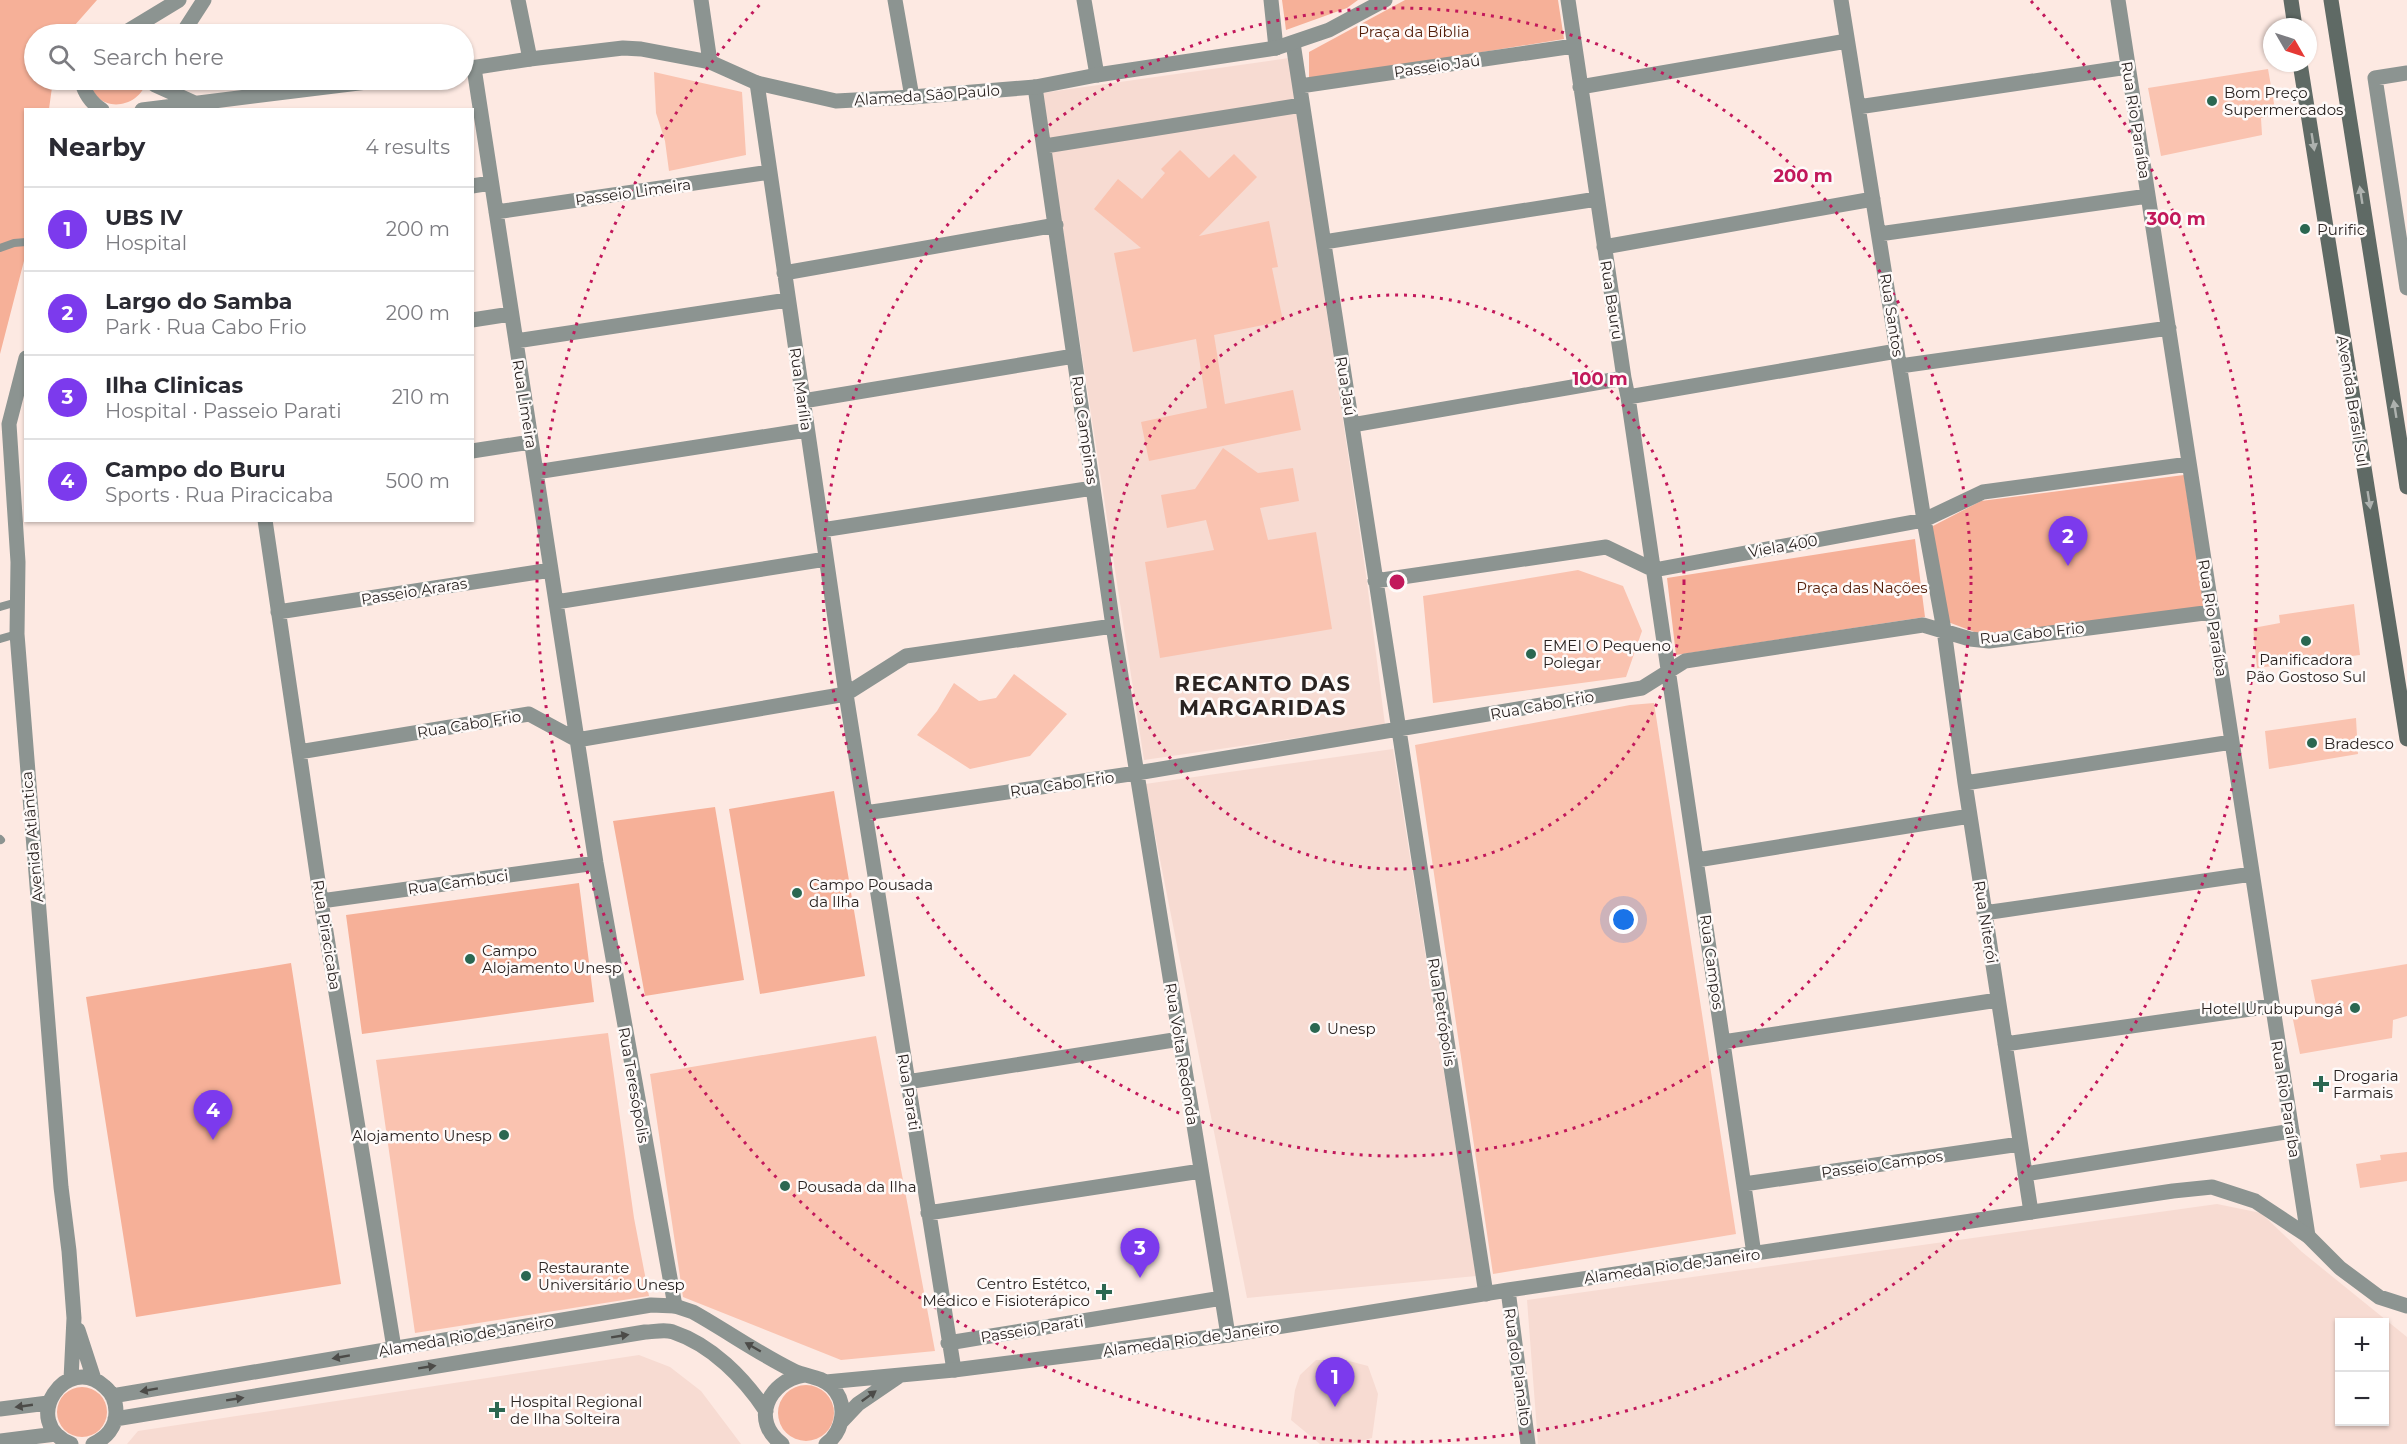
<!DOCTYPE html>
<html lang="en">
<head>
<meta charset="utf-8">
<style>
  body { margin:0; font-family:Montserrat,sans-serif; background:#f2f2f3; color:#2b2b33 }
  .controls { position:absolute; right:18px; bottom:18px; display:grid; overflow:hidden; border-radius:0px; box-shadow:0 2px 4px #0004 }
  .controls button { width:54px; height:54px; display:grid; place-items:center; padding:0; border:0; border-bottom:2px solid #e1e1e2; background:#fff; color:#2b2b33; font:30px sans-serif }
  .compass { position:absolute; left:2263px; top:18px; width:54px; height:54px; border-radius:50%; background:#fff; box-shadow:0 2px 4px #0004; rotate:129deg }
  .you { position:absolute; left:1624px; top:920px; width:21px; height:21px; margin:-15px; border:4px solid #fff; border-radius:50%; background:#1a73e8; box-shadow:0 0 0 9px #1a73e833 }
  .badge { display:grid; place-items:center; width:39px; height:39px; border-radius:50%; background:#7c3aed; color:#fff; font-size:20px; font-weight:700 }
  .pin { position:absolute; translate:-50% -50px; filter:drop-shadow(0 2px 3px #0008) }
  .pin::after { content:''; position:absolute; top:32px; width:21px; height:18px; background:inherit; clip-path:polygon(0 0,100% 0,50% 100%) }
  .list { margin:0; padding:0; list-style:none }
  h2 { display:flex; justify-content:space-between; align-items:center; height:78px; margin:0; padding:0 24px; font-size:26px }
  h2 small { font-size:20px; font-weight:400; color:#7c7c81 }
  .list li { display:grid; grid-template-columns:39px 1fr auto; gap:18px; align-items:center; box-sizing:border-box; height:84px; padding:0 24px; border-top:2px solid #e1e1e2 }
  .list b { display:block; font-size:22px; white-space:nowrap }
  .list p { margin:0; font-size:20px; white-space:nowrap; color:#7c7c81 }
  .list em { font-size:20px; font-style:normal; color:#7c7c81 }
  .icon { flex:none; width:33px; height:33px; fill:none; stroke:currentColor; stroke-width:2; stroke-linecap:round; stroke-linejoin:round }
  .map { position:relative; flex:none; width:2407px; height:1444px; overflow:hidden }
  .search { position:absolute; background:#fff; box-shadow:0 2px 4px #0004; left:24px; top:24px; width:450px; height:66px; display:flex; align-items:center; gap:15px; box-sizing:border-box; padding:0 21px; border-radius:33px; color:#7c7c81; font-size:22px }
  .panel { position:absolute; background:#fff; box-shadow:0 2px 4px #0004; left:24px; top:108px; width:450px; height:414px; border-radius:0px }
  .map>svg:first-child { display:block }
</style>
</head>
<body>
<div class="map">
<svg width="2407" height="1444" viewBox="0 0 2407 1444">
  <rect width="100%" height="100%" fill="#fde9e2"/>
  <path fill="#f7dbd2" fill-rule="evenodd" d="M1289,58L1367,582L1385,725L1144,760L1042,93Z
    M1393,749L1476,1276L1247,1298L1145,784Z
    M2217,1204L2261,1213L2302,1252L2407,1337V1444H1538L1527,1300ZM2340,1322H2384V1422H2340Z
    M639,1355L670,1367L701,1391L741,1444H127L138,1431Z
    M1316,1360H1345L1368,1366L1378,1394L1372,1438L1351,1444H1320L1291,1420L1295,1390L1300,1375Z"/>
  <path fill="#f6b098" d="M0,0H97L67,34H34V80H53L49,109L26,110L25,257L0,354Z
    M1282,0H1358L1347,8L1286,30Z
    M1405,0H1558L1564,39L1309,80V52Z
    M91,80H147C139,112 92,113 91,80Z
    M2184,475L2204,606L1993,639L1948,622L1931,527L1981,501Z
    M1915,539L1925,617L1676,655L1667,578Z
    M834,791L865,976L760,994L729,809Z
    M715,807L744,980L645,996L613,821Z
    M579,883L594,1002L362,1034L346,915Z
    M291,963L341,1284L136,1317L86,997Z
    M778 1413a28 28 0 1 1 56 0a28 28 0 1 1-56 0Z
    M57 1412a25 25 0 1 1 50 0a25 25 0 1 1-50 0Z"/>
  <path fill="#fac3b0" d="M2268,69L2276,115L2261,118L2262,135L2161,156L2148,88Z
    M654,72L742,92L746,155L669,171L665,141L656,113Z
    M1180,150L1209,178L1234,154L1257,177L1199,236L1269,221L1278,267L1272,268L1283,321L1214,335L1225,404L1293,390L1301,430L1149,461L1141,422L1207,408L1196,339L1133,352L1114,253L1141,248L1094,209L1118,179L1142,199L1165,173L1161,169Z
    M1223,448L1258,473L1293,468L1299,501L1260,508L1268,540L1316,532L1332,629L1160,658L1145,562L1214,550L1206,520L1167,528L1161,495L1195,489Z
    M1578,570L1623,586L1642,631L1626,677L1433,703L1423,596Z
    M2354,604L2360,655L2257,668L2253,628L2280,623L2279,615Z
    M1014,674L1067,714L1030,756L970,769L917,735L937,711L954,683L979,701L996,698Z
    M1654,703L1736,1234L1493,1274L1415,745L1630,705Z
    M2356,718L2358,754L2269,769L2265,731Z
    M2407,964V1016L2393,1020L2392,1038L2300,1054L2291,1010L2316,1005L2311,980Z
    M608,1033L634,1218L649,1296L415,1333L376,1060Z
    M876,1036L935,1351L841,1360L683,1297L650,1074Z
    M2407,1152V1181L2360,1188L2356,1164L2381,1160L2380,1155Z"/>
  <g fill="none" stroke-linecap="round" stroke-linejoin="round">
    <path stroke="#8c9491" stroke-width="8" d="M0,248L14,243L26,242
      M0,607L17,602
      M0,639L17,634
      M0,839L1,840"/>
    <path stroke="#8c9491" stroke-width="15" d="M518,0L530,59
      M701,0L710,62
      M895,0L912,97
      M1084,0L1097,75
      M1271,0L1276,48
      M1568,0L1624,378L1628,397L1754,1254
      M1841,0L1924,520L1944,630L1965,783L2031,1212
      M2118,0L2308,1236
      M1293,43L1486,1294
      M474,68L596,863L675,1306
      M2407,73L2375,78L2407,288
      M757,83L846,694L954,1370
      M1300,86L1574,46
      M1035,87L1113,626L1228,1335
      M1580,87L1847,41
      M1858,107L2128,67
      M1045,146L1302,105
      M472,186L491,183
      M496,212L770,172
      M1879,234L2148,196
      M1324,242L1597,199
      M1604,247L1873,199
      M784,273L1056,225
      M472,320L511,314
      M516,341L788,300
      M1900,366L2169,328
      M1628,397L1897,351
      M803,401L1074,356
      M1352,425L1624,378
      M472,451L531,442
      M536,472L807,430
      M265,520L321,901L394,1348
      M822,530L1093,488
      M1375,581L1606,547L1654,570L1924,520L1983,492L2189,464
      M556,602L826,559
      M278,612L551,570
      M299,752L529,714L577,740L846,694L906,656L1113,626
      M1965,783L2232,742
      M865,813L1137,773L1642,688L1685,661L1923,625L1970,639L1989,641L2212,612
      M1697,860L1970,816
      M321,901L596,863
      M1984,913L2252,874
      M1723,1042L1998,1000
      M2005,1044L2272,1006
      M907,1082L1180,1039
      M2025,1174L2292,1131
      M1744,1184L2020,1144
      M928,1213L1201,1171
      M948,1343L1222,1298"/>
    <path stroke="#8c9491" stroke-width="15" d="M123,34L179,0
      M182,34L204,0
      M464,69L530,59L623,48L641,49L710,62L757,83L836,101L912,97L1035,87L1097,75L1276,48L1329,30L1385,0
      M81,80C85,93 90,102 102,110
      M155,85L197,104
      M142,110L383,80
      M26,358L9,424L18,562L17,634L61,1187L69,1251L74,1318L71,1379
      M1508,1290L1528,1444
      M78,1330L94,1379
      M826,1382L954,1370L1228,1335L1508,1290L2173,1191L2212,1187L2255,1201L2308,1236L2340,1268L2379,1297L2407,1306
      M112,1396L651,1305L675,1306L693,1312C727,1331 759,1354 794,1371C807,1377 821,1376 832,1387C848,1403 844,1431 826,1444
      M0,1409L48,1403
      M115,1419L645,1332C654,1332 665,1329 673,1332C712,1345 744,1378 766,1411
      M841,1422L858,1404L899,1376
      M0,1441L56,1434
      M71,1444C18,1422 67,1351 105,1387C112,1393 116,1402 116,1412C116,1427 106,1438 93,1444
      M782,1444C750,1421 768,1381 804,1375"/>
    <path stroke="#5f6a65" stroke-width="15" d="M2291,0L2295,27
      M2331,0L2407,487
      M2300,63L2407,739"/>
  </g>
  <defs><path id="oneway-solid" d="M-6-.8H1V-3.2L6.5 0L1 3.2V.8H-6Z" transform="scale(1.5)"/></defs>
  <g fill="#aeb2af">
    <use href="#oneway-solid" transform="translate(2313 142) rotate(81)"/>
    <use href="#oneway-solid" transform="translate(2361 195) rotate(-99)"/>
    <use href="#oneway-solid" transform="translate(2395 409) rotate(-99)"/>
    <use href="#oneway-solid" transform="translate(2369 500) rotate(81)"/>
  </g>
  <g fill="#4c4b48">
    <use href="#oneway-solid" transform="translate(620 1336) rotate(-9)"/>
    <use href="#oneway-solid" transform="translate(753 1347) rotate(-150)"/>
    <use href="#oneway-solid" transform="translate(341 1357) rotate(170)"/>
    <use href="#oneway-solid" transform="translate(427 1367) rotate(-9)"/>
    <use href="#oneway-solid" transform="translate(149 1390) rotate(170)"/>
    <use href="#oneway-solid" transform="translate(869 1396) rotate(-36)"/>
    <use href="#oneway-solid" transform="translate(235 1399) rotate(-9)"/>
    <use href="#oneway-solid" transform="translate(24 1406) rotate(172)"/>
  </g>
  <g fill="none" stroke="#c2185b" stroke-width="3" stroke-dasharray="3 6">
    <circle cx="1397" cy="582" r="287"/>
    <circle cx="1397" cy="582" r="574"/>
    <path d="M2031 1A860 860 0 1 1 763 1"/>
  </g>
  <g fill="#2b6751" stroke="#fefaf9" stroke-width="2">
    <circle cx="2212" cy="101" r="6"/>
    <circle cx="2305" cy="229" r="6"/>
    <circle cx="2306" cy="641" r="6"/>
    <circle cx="1531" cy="654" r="6"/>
    <circle cx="2312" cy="743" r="6"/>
    <circle cx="797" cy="893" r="6"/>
    <circle cx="470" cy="959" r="6"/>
    <circle cx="2355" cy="1008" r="6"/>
    <circle cx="1315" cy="1028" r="6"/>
    <path d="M2318 1075h6v6h6v6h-6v6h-6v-6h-6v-6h6z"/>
    <circle cx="504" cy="1135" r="6"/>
    <circle cx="785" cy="1186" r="6"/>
    <circle cx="526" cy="1276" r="6"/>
    <path d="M1101 1283h6v6h6v6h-6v6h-6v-6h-6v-6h6z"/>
    <path d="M494 1401h6v6h6v6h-6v6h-6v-6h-6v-6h6z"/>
  </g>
  <g text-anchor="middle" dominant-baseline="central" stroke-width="5" stroke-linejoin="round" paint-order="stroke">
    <g font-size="15" fill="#541e09" stroke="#fefaf9">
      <text x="1414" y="31">Praça da Bíblia</text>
      <text x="1862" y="587">Praça das Nações</text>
    </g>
    <g font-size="15" fill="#2a2321" stroke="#fefaf9">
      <text transform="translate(1437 66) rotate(-8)">Passeio Jaú</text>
      <text transform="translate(927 95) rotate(-4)">Alameda São Paulo</text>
      <text transform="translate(2136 120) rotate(81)">Rua Rio Paraíba</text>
      <text transform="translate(633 192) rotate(-8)">Passeio Limeira</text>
      <text transform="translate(1612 300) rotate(81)">Rua Bauru</text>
      <text transform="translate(1892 315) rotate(81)">Rua Santos</text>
      <text transform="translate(1346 386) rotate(81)">Rua Jaú</text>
      <text transform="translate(801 389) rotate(82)">Rua Marília</text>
      <text transform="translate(2353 401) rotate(81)">Avenida Brasil Sul</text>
      <text transform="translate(525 404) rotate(81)">Rua Limeira</text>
      <text transform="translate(1085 430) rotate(82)">Rua Campinas</text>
      <text transform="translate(1783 546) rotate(-10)">Viela 400</text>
      <text transform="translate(414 591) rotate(-9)">Passeio Araras</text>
      <text transform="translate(2213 618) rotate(81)">Rua Rio Paraíba</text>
      <text transform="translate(2032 633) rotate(-6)">Rua Cabo Frio</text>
      <text transform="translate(1542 705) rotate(-10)">Rua Cabo Frio</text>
      <text transform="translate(469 724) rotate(-9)">Rua Cabo Frio</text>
      <text transform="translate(1062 784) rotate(-8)">Rua Cabo Frio</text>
      <text transform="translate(32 837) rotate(-95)">Avenida Atlântica</text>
      <text transform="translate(458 882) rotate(-8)">Rua Cambuci</text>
      <text transform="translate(1986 922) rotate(81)">Rua Niterói</text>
      <text transform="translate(327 935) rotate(81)">Rua Piracicaba</text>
      <text transform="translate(1712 962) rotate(82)">Rua Campos</text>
      <text transform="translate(1442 1012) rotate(81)">Rua Petrópolis</text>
      <text transform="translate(1182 1054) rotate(81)">Rua Volta Redonda</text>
      <text transform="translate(634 1085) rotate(80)">Rua Teresópolis</text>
      <text transform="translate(909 1092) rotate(81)">Rua Parati</text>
      <text transform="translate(2286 1099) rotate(81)">Rua Rio Paraíba</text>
      <text transform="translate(1882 1164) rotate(-8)">Passeio Campos</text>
      <text transform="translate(1672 1266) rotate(-8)">Alameda Rio de Janeiro</text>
      <text transform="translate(1032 1329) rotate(-9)">Passeio Parati</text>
      <text transform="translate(466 1336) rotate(-10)">Alameda Rio de Janeiro</text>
      <text transform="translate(1191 1339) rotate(-8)">Alameda Rio de Janeiro</text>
      <text transform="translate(1518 1367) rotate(82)">Rua do Planalto</text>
    </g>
    <g font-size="15" fill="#2a2321" stroke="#fefaf9" text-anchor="start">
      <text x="2224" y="92">Bom Preço<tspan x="2224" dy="17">Supermercados</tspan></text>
      <text x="2317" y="229">Purific</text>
      <text x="1543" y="645">EMEI O Pequeno<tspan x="1543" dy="17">Polegar</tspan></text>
      <text x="2306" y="659" text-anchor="middle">Panificadora<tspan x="2306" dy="17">Pão Gostoso Sul</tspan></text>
      <text x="2324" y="743">Bradesco</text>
      <text x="809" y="884">Campo Pousada<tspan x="809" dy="17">da Ilha</tspan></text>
      <text x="482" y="950">Campo<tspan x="482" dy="17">Alojamento Unesp</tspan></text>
      <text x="2343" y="1008" text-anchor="end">Hotel Urubupungá</text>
      <text x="1327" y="1028">Unesp</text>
      <text x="2333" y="1075">Drogaria<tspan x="2333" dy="17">Farmais</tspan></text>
      <text x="492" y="1135" text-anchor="end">Alojamento Unesp</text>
      <text x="797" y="1186">Pousada da Ilha</text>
      <text x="538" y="1267">Restaurante<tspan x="538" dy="17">Universitário Unesp</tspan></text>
      <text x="1090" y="1283" text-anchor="end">Centro Estétco,<tspan x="1090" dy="17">Médico e Fisioterápico</tspan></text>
      <text x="510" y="1401">Hospital Regional<tspan x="510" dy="17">de Ilha Solteira</tspan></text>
    </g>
    <g font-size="21" font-weight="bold" letter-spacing="1.5" fill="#2a2321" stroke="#fefaf9">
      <text x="1263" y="683">RECANTO DAS<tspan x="1263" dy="24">MARGARIDAS</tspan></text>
    </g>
  </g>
  <circle cx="1397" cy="582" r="9" fill="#c2185b" stroke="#fefaf9" stroke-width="3"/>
  <g font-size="18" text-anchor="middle" font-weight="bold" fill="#c2185b" stroke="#fefaf9" stroke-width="5" stroke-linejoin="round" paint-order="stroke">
    <text x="1803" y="182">200 m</text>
    <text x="2176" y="225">300 m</text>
    <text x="1600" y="385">100 m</text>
  </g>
</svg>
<div class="controls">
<button>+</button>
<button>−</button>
</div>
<svg class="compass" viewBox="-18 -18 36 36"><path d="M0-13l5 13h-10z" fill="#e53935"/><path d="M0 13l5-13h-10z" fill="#7c7c81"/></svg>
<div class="you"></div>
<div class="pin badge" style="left:1335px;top:1407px">1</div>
<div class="pin badge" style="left:2068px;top:566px">2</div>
<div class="pin badge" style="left:1140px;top:1278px">3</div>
<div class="pin badge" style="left:213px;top:1140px">4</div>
<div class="search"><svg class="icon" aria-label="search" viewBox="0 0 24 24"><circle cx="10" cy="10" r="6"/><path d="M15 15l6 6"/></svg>Search here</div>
<section class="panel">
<h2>Nearby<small>4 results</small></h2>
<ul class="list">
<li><span class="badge">1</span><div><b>UBS IV</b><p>Hospital</p></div><em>200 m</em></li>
<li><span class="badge">2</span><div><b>Largo do Samba</b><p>Park · Rua Cabo Frio</p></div><em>200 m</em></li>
<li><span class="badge">3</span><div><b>Ilha Clinicas</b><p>Hospital · Passeio Parati</p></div><em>210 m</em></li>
<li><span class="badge">4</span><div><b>Campo do Buru</b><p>Sports · Rua Piracicaba</p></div><em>500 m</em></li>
</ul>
</section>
</div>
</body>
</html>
